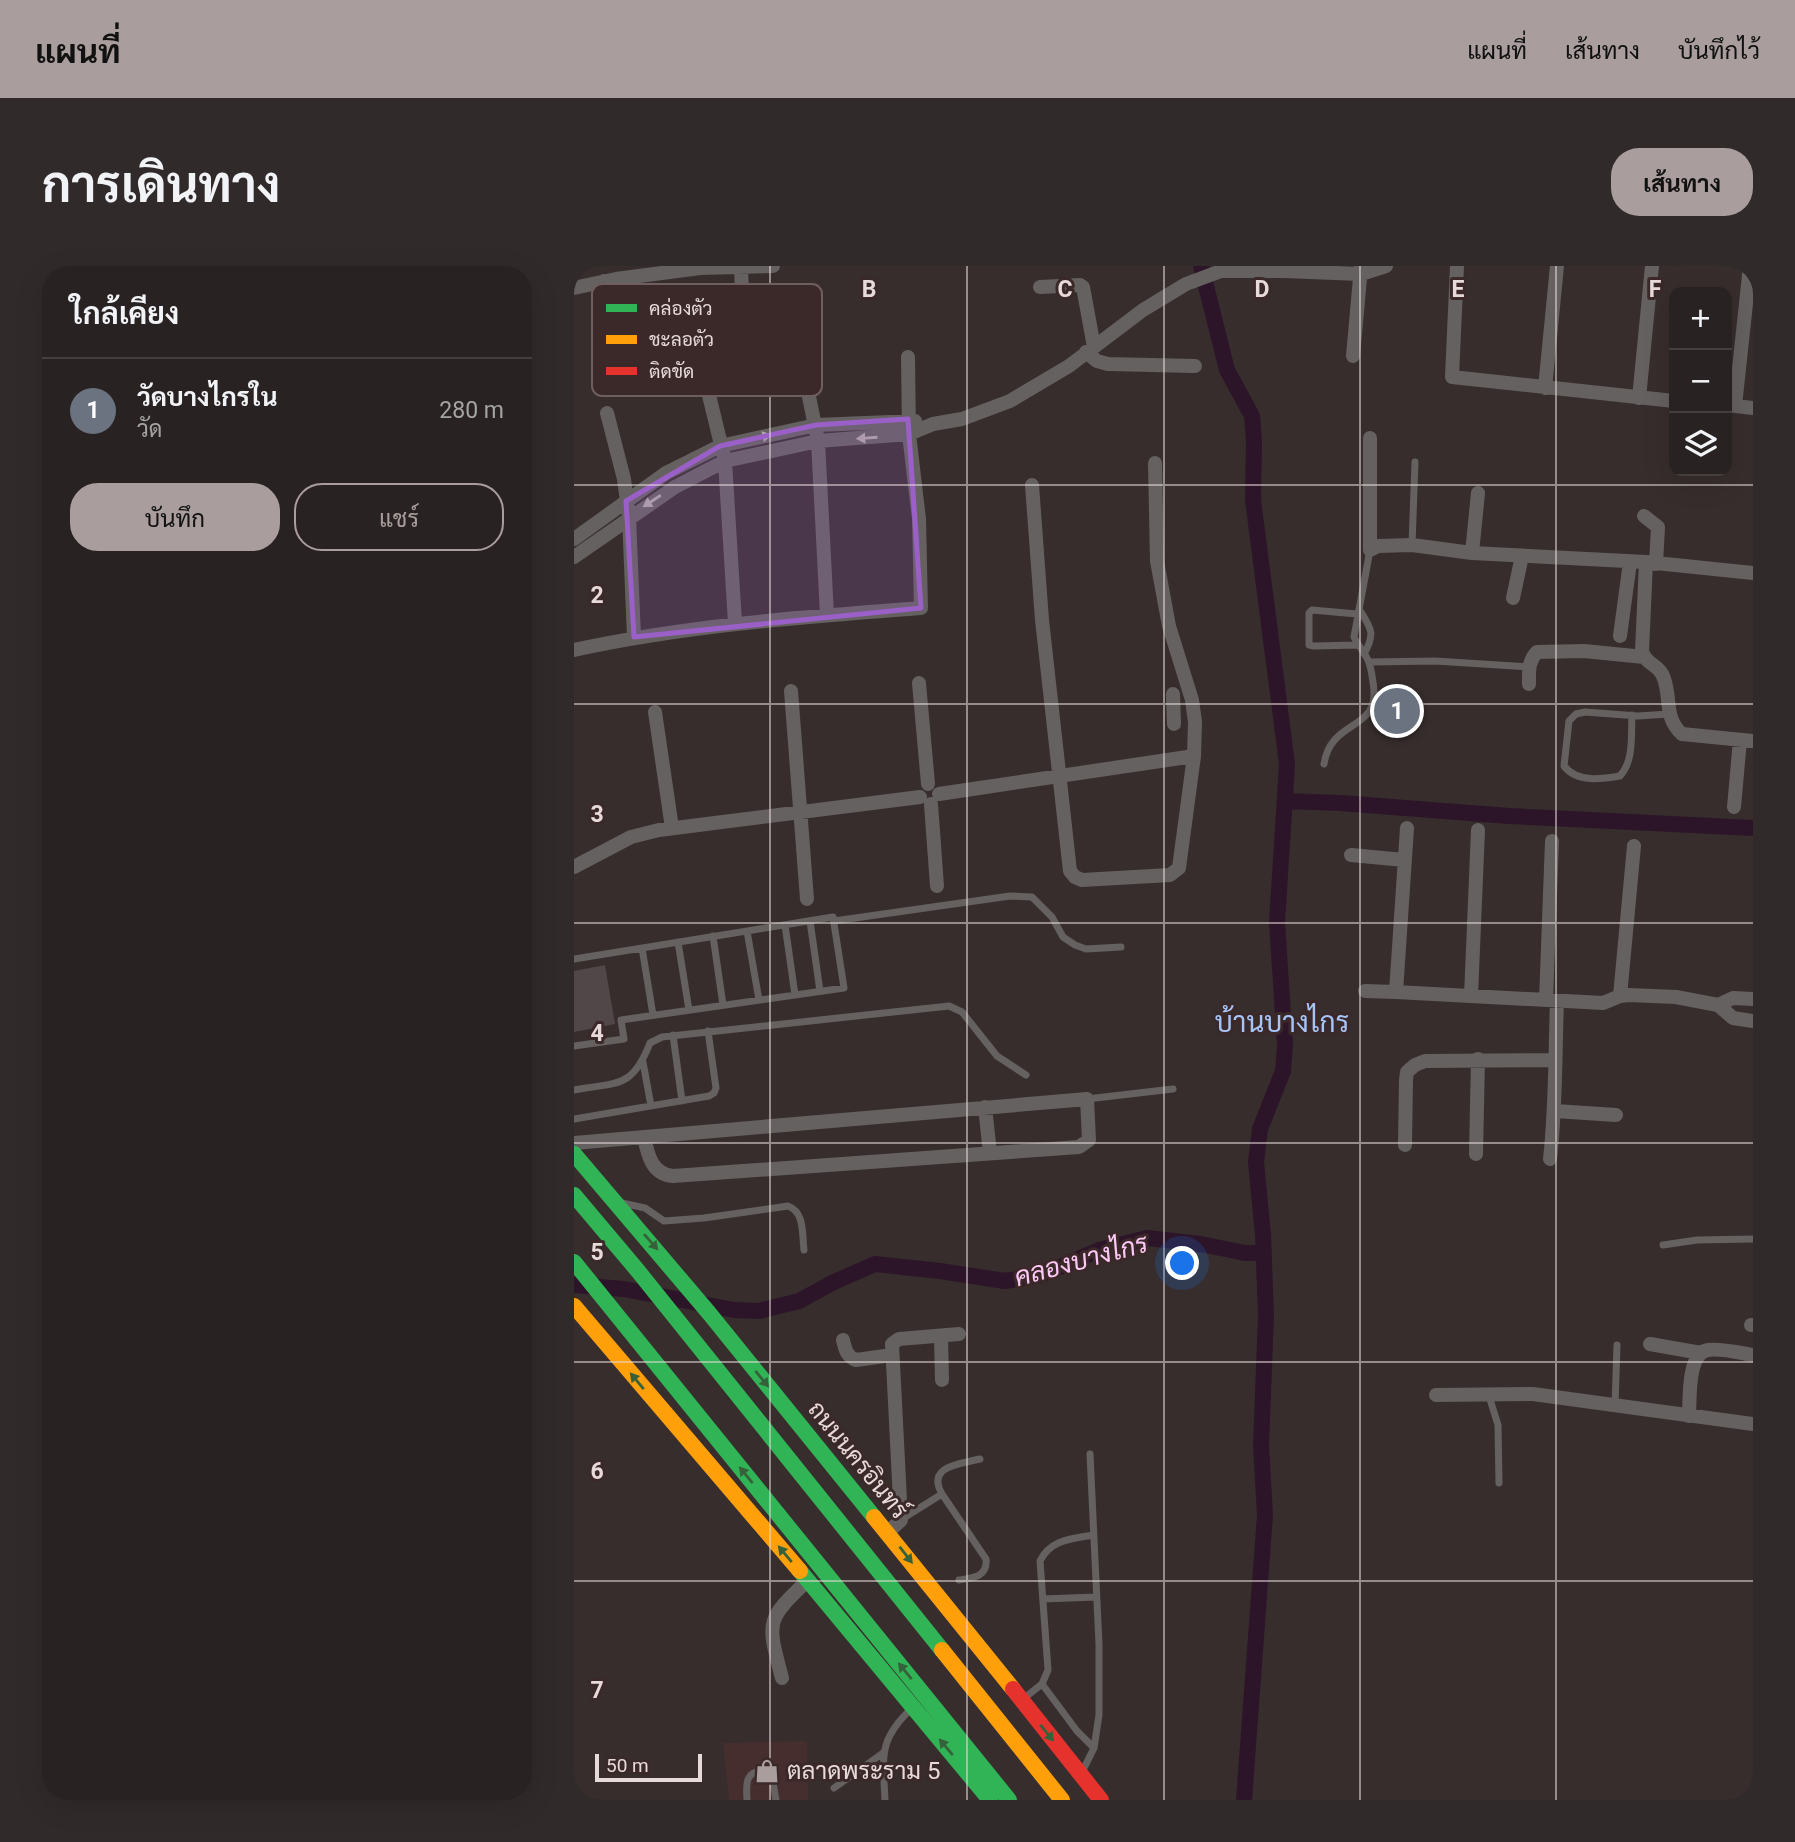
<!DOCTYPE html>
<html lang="th">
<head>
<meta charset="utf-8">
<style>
  body { margin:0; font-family:Roboto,Sarabun,sans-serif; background:#312a2a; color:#f1f3f6 }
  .controls { position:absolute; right:21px; top:21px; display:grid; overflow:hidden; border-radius:14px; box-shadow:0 7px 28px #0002 }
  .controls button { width:63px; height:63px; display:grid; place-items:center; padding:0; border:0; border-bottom:2px solid #453f40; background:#292222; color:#f1f3f6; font:35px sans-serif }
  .scale { position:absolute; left:21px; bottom:18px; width:107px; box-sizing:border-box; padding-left:7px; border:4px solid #e7dada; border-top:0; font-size:19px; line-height:24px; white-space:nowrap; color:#e7dada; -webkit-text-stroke:5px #3b2929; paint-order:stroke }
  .you { position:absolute; left:609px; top:998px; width:24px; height:24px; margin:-18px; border:5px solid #fff; border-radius:50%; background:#1a73e8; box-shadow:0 0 0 10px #1a73e833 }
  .badge { display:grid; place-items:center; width:46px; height:46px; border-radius:50%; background:#a99d9d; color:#fff; font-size:23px; font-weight:700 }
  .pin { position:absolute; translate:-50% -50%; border:4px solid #fff; box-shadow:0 2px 7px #0006 }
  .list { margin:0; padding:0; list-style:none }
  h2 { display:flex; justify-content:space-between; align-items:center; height:91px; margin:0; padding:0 28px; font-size:30px }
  h2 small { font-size:23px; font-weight:400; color:#a5a4a5 }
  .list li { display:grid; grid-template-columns:46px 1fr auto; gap:21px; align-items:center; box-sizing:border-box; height:105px; padding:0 28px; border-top:2px solid #453f40 }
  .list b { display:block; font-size:26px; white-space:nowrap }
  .list p { margin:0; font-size:23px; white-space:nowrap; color:#a5a4a5 }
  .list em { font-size:23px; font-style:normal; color:#a5a4a5 }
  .actions { display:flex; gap:14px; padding:21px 28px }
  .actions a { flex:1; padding:16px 0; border:2px solid #a99d9d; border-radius:28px; text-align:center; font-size:24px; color:#a99d9d }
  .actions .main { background:#a99d9d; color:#111 }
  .icon { flex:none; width:38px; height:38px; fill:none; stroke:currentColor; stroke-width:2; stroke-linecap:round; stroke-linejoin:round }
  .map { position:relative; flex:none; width:1179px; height:1534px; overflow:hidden; border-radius:28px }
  header { display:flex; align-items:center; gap:42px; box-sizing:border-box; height:98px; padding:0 35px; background:#a99d9d; color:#111 }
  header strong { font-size:33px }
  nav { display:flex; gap:38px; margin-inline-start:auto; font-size:24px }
  .intro { display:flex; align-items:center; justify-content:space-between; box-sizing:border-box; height:168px; padding:0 42px }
  h1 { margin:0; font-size:49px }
  .button { padding:18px 32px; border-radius:28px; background:#a99d9d; color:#111; font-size:24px; font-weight:700 }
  main { display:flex; gap:42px; padding:0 42px }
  aside { flex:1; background:#292222; border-radius:28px; box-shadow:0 7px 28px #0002 }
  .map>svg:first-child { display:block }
</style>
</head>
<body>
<header>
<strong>แผนที่</strong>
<nav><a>แผนที่</a><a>เส้นทาง</a><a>บันทึกไว้</a></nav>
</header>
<div class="intro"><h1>การเดินทาง</h1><a class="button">เส้นทาง</a></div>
<main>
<aside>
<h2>ใกล้เคียง<small></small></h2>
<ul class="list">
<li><span class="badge" style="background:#6b7280">1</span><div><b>วัดบางไกรใน</b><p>วัด</p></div><em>280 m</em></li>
</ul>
<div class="actions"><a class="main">บันทึก</a><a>แชร์</a></div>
</aside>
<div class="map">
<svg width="1179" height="1534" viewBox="0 0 1179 1534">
  <rect width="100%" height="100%" fill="#372d2d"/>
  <path fill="#462e2f" d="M233,1475L234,1534H155L149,1477Z"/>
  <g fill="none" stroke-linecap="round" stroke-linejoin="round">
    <path stroke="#2d1529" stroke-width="16" d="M627,0L653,104L678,150L680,175L679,234L713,498L703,656L711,779L709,805L686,863L682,896L689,969L692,1049L687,1179L691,1249L670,1534
      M711,535L766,537L935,550L1179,562
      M0,1019L50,1023L160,1044L185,1045L225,1035L260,1016L301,998L366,1005L431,1015L467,1009L525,984L573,972L627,978L671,987H690"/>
  </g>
  <path fill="#514648" d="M31,699L41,758L0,766V705Z"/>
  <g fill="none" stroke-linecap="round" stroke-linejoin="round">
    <path stroke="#656160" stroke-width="7" d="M838,279L841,196
      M785,343C797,362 802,367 790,388
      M783,348L738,344L735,347V379L740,380L784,379
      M795,396L861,395L955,401
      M1058,449C1057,469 1060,495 1046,510C1028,513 1003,517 990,500L995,455L1002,448L1011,446L1064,450L1095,448
      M750,498C757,451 808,467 799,416C798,409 797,401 794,394C790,386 784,379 780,371L796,284
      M236,655L246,725
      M260,655L436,630L458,631L478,651L489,671L501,679L512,683L547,681
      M211,659L221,729
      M173,665L185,734
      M139,670L149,739
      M104,676L115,744
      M68,682L79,749
      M0,693L259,651L270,722L47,754L50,773L0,780
      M99,769L108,835
      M69,796L77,840
      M0,824C44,816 58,823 76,777L88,771L375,740L388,746L423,790L452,809
      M513,833L599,823
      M0,853L135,830L140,827L142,822L134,765
      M48,937L71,942L90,955L130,952L214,940C231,946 228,969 230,984
      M1089,979L1123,974L1179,973
      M915,1130L924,1159L925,1217
      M1041,1140L1043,1079
      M368,1228C352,1200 386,1198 406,1193
      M328,1253L368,1228L412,1293C414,1311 398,1312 385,1314
      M469,1333L522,1331
      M468,1418L503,1465L520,1482
      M449,1433L468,1418L474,1404L466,1295C477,1273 498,1273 519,1269
      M507,1508L520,1482L525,1449V1378L516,1188
      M260,1522L309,1487
      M173,1534C172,1518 171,1504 191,1505L198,1511L202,1534
      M311,1534C309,1490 304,1474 338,1442"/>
    <path stroke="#656160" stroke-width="14" d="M883,0L878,111L1100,135
      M167,2L170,74
      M30,15L36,105
      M466,21L506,19L509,21L520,81
      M0,22L42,13L126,2L199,0
      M512,86L523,95L534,98L621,100
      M779,90L787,1
      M229,101L244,175L253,349
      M133,121L151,195L161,357
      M971,122L983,0
      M1065,132L1078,0
      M1153,139L1179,142
      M1161,140L1176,0
      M33,147L50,213L55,251L60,371
      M796,172V284L804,280L838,279L898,287L1072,296L1179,307
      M458,219L468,354L496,605L501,611L508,614L596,609L605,602L620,490L621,456L618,434L595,360L583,295L581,197
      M1070,250L1084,261L1082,298
      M0,273L92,207L146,180L242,159L341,155
      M898,287L904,227
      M0,291L101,221L151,195L244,175L335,168L359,158L388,153L436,135L495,100L569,44L612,18L647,5H710L787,8L812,0
      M1072,296L1068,385C1071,398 1085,399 1089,410C1098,431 1089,451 1108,468L1179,475
      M939,332L948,290
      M1046,370L1056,296
      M0,384C115,359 230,351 347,342L345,253L335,168L334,91
      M345,417L354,518
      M955,418C955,406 954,395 963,386L1010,385L1070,391
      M217,425L233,633
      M599,428L600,458
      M81,446L98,562
      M365,528L620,490
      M357,538L363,620
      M1160,541L1166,474
      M833,562L822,726L1029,737L1046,730L1055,729L1102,731L1144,739L1159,752L1179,755
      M777,589L830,594
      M0,601L57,571L85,564L346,531
      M791,725L822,726
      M897,730L904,564
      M1046,730L1060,580
      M972,734L978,575
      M1144,739L1159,732L1179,733
      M411,841L416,887
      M981,845L1042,849
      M0,877L513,833L515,874L505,881L99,910C78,908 74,890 70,871
      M831,879L832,814L833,806L841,799L851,795L980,794
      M902,888L904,793
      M976,893C982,840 981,788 983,735
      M1177,1059H1179
      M367,1070L368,1114
      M269,1074C271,1083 273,1091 282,1094L318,1089
      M1076,1078L1127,1087
      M862,1129L959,1128L1179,1158
      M1115,1150C1116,1134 1113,1087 1134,1084C1147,1082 1166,1087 1179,1089
      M314,1266L327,1254L318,1078L325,1073L385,1068
      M208,1412C193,1355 191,1355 234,1314"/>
    <path stroke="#30b455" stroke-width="16" d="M0,888L135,1047L300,1251
      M0,929L64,1005L368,1384
      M0,996L435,1534
      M226,1305L416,1534"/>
    <path stroke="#ff9f0a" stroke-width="16" d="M0,1040L226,1305
      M300,1251L439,1423
      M368,1384L488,1534"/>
    <path stroke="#e5322d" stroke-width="16" d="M439,1423L527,1534"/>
  </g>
  <defs><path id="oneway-solid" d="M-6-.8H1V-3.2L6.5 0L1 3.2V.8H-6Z" transform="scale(1.75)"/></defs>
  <g fill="#b3aaa9">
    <use href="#oneway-solid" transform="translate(187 171) rotate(-12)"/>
    <use href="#oneway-solid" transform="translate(293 172) rotate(176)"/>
    <use href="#oneway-solid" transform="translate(78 235) rotate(147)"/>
  </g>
  <g fill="#37613b">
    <use href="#oneway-solid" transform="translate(77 976) rotate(49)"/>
    <use href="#oneway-solid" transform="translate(188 1113) rotate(51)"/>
    <use href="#oneway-solid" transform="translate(63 1115) rotate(-130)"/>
    <use href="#oneway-solid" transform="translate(172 1209) rotate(-129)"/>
    <use href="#oneway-solid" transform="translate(211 1288) rotate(-130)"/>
    <use href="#oneway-solid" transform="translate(332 1289) rotate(52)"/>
    <use href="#oneway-solid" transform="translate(331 1405) rotate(-129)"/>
    <use href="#oneway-solid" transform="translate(473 1467) rotate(51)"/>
    <use href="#oneway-solid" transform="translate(372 1481) rotate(-130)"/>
  </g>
  <path fill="#9b60c7" fill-opacity="0.2" stroke="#9b60c7" stroke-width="5" stroke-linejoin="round" d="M334,153L347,342L60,371L52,235L146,180L242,159Z"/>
  <path fill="none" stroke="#e7dada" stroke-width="2" stroke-opacity="0.55" d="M196,0V1534M393,0V1534M590,0V1534M786,0V1534M982,0V1534M0,219H1179M0,438H1179M0,657H1179M0,877H1179M0,1096H1179M0,1315H1179"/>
  <defs>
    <g id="shop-bare" transform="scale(1.89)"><path d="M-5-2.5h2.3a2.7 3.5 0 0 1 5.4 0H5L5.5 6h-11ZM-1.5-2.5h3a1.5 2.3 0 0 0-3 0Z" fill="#a99d9d" stroke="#3b2929" stroke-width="2.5" paint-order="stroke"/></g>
  </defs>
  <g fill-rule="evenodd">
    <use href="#shop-bare" x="193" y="1505"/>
  </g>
  <g text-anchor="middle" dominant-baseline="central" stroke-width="6" stroke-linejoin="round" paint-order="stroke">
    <g font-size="24" fill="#e7dada" stroke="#3b2929">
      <text transform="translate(284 1194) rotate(51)">ถนนนครอินทร์</text>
    </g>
    <g font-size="24" fill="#e7dada" stroke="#3b2929" text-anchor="start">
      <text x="213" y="1505">ตลาดพระราม 5</text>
    </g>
    <g font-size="26" font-style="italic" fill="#fcc8f5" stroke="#3b2929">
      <text transform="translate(507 994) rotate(-15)">คลองบางไกร</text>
    </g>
    <g font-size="28" fill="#a6c4f8" stroke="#3b2929">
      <text x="708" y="756">บ้านบางไกร</text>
    </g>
  </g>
  <rect x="18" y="18" width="230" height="112" rx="10" fill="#3b2929" stroke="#6f5e5e" stroke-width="2"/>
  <rect x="32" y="38" width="31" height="8" fill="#30b455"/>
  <rect x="32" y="69" width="31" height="9" fill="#ff9f0a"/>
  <rect x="32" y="101" width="31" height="8" fill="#e5322d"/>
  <g font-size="19" fill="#e7dada">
    <text x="75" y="49">คล่องตัว</text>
    <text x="75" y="80">ชะลอตัว</text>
    <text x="75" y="112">ติดขัด</text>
  </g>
  <g font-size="23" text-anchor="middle" font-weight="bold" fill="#e7dada" stroke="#3b2929" stroke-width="6" stroke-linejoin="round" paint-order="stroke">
    <text x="295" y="31">B</text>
    <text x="491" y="31">C</text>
    <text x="688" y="31">D</text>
    <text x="884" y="31">E</text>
    <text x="1081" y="31">F</text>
    <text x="23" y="337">2</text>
    <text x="23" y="556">3</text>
    <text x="23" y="775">4</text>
    <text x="23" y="994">5</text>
    <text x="23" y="1213">6</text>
    <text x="23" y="1432">7</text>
  </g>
</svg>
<div class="controls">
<button>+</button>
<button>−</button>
<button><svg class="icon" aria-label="layers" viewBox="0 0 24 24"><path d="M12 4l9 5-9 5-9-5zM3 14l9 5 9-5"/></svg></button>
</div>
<div class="scale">50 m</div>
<div class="you"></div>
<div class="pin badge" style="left:823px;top:445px;background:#6b7280">1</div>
</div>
</main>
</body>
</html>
